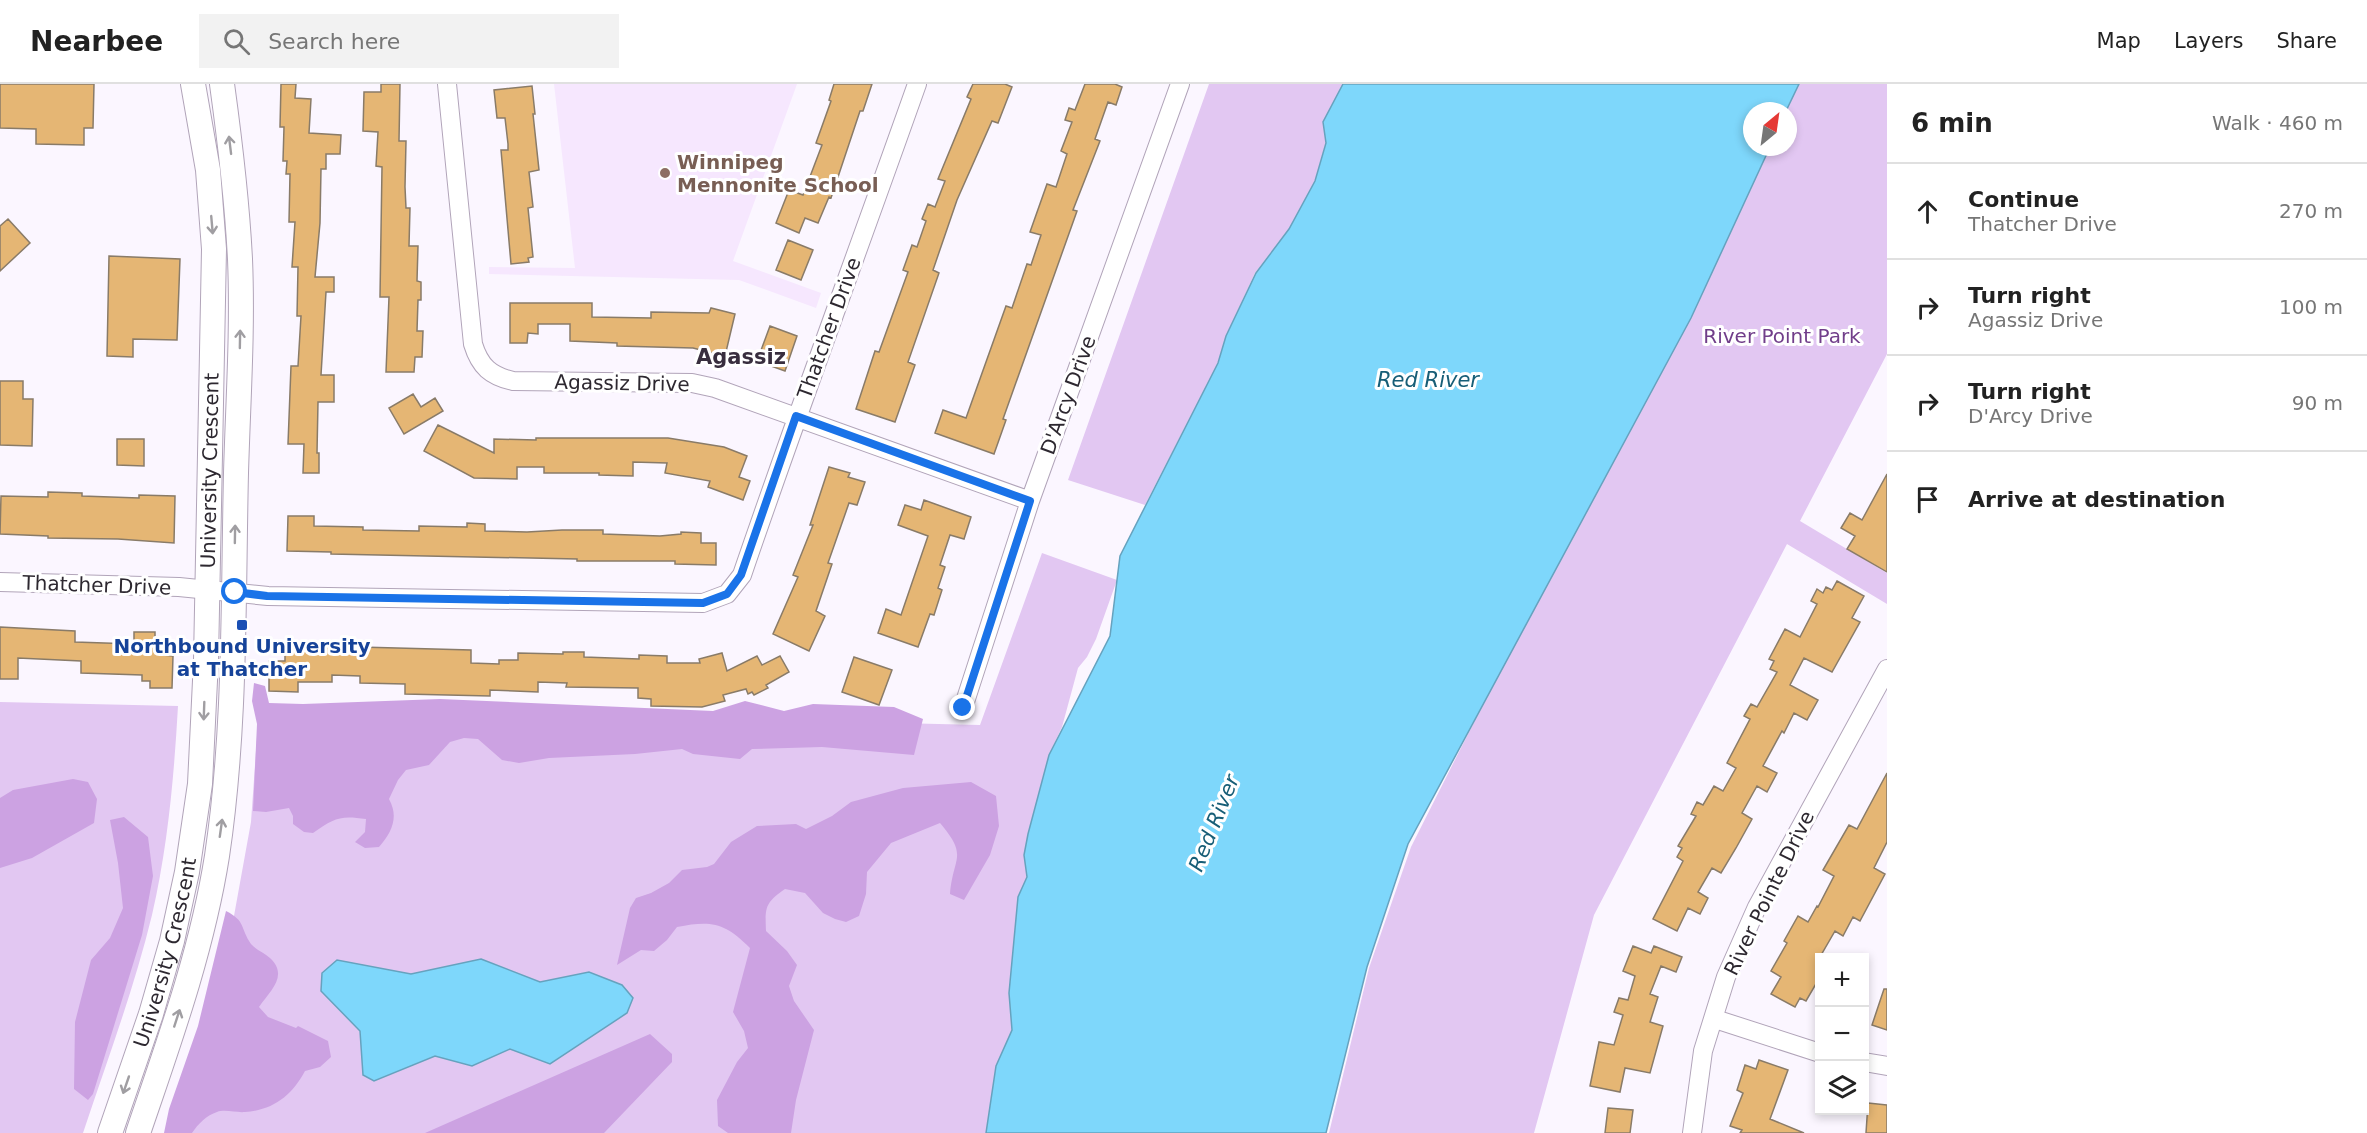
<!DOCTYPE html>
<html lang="en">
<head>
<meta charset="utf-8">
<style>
  body { margin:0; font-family:"DejaVu Sans",sans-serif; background:#f2f2f2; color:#222 }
  .controls { position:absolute; right:18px; bottom:18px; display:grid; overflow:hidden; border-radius:0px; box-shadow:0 3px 9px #0003 }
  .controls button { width:54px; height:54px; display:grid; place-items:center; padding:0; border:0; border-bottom:2px solid #e0e0e0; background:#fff; color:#222; font:30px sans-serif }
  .compass { position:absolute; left:1743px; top:18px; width:54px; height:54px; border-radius:50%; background:#fff; box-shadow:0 3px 9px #0003; rotate:29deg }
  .stop { position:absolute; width:18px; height:18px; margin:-14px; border:4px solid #1a73e8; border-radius:50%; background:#fff }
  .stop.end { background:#1a73e8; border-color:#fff; box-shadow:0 2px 6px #0008 }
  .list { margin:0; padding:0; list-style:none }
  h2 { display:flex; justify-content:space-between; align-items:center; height:78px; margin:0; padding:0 24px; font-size:26px }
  h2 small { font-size:20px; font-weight:400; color:#767676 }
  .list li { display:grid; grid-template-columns:39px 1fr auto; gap:18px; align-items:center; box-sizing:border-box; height:96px; padding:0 24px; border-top:2px solid #e0e0e0 }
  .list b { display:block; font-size:22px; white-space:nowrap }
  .list p { margin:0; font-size:20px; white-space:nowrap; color:#767676 }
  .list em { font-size:20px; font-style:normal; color:#767676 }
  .icon { flex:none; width:33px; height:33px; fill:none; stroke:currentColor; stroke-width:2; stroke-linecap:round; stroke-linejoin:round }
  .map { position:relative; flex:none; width:1887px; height:1049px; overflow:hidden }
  header { display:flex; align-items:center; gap:36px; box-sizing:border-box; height:84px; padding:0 30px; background:#fff; border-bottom:2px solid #e0e0e0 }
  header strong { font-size:28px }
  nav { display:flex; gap:33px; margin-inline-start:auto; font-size:21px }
  .search { width:420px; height:54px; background:#f2f2f2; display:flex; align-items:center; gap:15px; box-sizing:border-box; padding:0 21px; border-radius:0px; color:#767676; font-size:22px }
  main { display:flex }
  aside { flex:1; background:#fff }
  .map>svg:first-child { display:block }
</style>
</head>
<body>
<header>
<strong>Nearbee</strong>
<div class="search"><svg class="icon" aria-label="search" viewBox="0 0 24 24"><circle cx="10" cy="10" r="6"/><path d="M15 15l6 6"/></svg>Search here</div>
<nav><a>Map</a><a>Layers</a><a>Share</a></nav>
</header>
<main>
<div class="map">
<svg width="1887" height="1049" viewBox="0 0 1887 1049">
  <rect width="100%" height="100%" fill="#fbf6ff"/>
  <path fill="#f6e7fe" d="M554,0H797L733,177L821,209L816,224L739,196L489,190V183L575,184Z"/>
  <path fill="#e2c7f2" d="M1209,0H1343L1323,38L1326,58L1315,97L1289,145L1255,189L1226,252L1218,279L1145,421L1068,396Z
    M1796,0H1887V270L1800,437L1887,489V520L1787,460L1594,831L1534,1049H1329L1369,884L1411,763L1764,63H1788V27H1782Z
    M1042,469L1117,496L1096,555L1087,573L1078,584L1062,643L1049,671L1028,750L1024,771L1027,793L1018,813L1009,909L1012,946L996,982L986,1049H170L230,854L251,738L259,624L980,641Z
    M0,618L178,622C174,692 168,762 152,831C134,905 107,977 83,1049H0Z"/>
  <path fill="#cca2e2" d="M254,599L265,602L269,619L303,620L440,615L713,627L745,617L784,627L813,620L894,623L923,635L914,671L822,663L752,665L740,675L693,670L682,665L635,670L549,674L519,679L502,676L478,655L464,654L450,658L429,681L406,686L398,696L389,715C399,733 392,748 379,763L365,764L355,758L365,748L366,735C340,731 334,734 313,749L304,748L293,740V732L289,724L266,728L253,727L257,640L252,617Z
    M73,695L88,698L97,715L94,739L32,774L0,784V714L13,706Z
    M971,698L996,712L999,742L990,771L964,816L950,810C953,772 969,773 940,739L891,759L867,788L866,810L859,832L846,838L835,835L823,829L805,809L785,805C765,819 765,823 766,847L787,867L797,881L789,902L794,917L814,946L796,1016L791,1049H728L718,1042L717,1016L737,978L748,964L744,947L733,928L750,864C725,839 712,836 677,843L667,856L654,867L641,866L617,881L630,824L636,814L651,809L669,799L682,786L707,783L714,780L731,758L757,742L796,740L806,745L832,732L851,718L903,704Z
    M124,733L148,753L153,792L142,851L93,1010L88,1016L74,1005L75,938L91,876L110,854L123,824L118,779L110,736Z
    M226,827C246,837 240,844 251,860C256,866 265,869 270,874C289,892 270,907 259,923L268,933L296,944L298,942L328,957L331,973L320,983L305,987C292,1011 274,1026 245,1028C237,1029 225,1025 217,1028C207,1031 198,1040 192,1049H164L169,1025L198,942Z
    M650,950L672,970V978L604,1049H425Z"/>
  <path fill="#7ed7fb" stroke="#66a2be" stroke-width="1.5" d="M1343,0H1799L1786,27H1752V63H1770L1691,234L1408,760L1367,883L1326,1049H986L996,982L1012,946L1009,909L1018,813L1027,793L1024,771L1028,750L1049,671L1110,552L1120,472L1218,279L1226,252L1256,189L1289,145L1315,97L1326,59L1323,38Z
    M481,875L540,898L589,888L622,901L633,914L627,929L550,980L510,965L472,982L435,972L374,997L363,991L360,947L321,907L322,889L337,876L411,890Z"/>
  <path fill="#e5b674" stroke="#897b68" stroke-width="1.5" d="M0,0H94L93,44H84V61L36,60V45L0,44Z
    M281,0H296L295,14L311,15L309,49L341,51L340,70H326V85H321L320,139L315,193H334V208H326L321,291H334V318H318L317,369H319V389H303L304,360H288L291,282H298L301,232H297L298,183H292L295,138H289L290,90H286L287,77H283L284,43H280Z
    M381,0H400L399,57H406L405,103L406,124H410L409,162H418L417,197L421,198V216H418L417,247H423L422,273H415L414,288H386L389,213H380L382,83L376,82L378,48L363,47L364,8H381Z
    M834,0H872L863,27H860L831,114L829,113L818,139L805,134L799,149L776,139L789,106L803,111L822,61L816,59L831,17L829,16Z
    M973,0H1005L1012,3L998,39L992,37L957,116L933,186L939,189L908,278L915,281L895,338L856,325L875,267L879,268L908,188L903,186L912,161L917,163L926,137L922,135L928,120L935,123L945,97L938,95L971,15L967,13Z
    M1085,0H1115L1122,3L1116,21L1108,18L1095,55L1100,57L1073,126L1077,127L1003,335L1006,336L994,370L935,349L943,326L966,334L1006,222L1012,224L1027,180L1031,181L1041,151L1030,148L1047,100L1056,103L1067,70L1061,67L1072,38L1065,36L1069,24L1075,26Z
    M532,2L535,30H533L539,86L529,88L533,123L528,124L533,173L528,174L529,178L511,180L501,66H508V60L505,34H497L494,6Z
    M8,135L30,159L0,187V142Z
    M788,156L813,166L801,196L776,186Z
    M109,172L180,175L177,256L133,255V273L107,272Z
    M510,219H592V233L651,234V228L709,229L711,224L735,230L725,272L693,264L617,262V259L570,257V240H538V250L528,249L527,259H510Z
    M770,242L797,252L785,287L757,277Z
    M0,297H23V315H33L32,362L0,361Z
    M413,310L421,323L435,314L443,327L404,350L389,324Z
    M438,341L494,369V355L536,356V354H668L724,363L747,372L739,393L750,397L743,416L708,403L710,397L665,389L667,379L633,378V392L599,391V389H544V383H517V395L474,394L424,367Z
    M117,355H144V382L117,381Z
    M829,383L850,389L848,393L865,398L857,421L849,419L828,479L832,480L816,527L825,532L809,567L773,550L798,493L793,491L813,441H810Z
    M1887,390V488L1847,465L1855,452L1841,444L1850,429L1862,436Z
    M48,408L82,409V412L139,414V411L175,412L174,459L118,455L48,454V452L0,450L1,412L48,413Z
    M924,416L971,433L964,455L950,451L940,481L945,483L938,504L942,506L934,531L930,530L918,563L878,549L886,525L901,531L928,452L898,441L905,421L921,426Z
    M288,432H314V442L363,443V446L419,447V442L467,443V439L485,440V447L527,448L562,446H603V450L660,452L681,450V448L701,449V459H716V481L675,480V477H577V475L331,470V468L287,467Z
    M1837,497L1864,512L1852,534L1860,538L1832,588L1804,574L1790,601L1818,616L1807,636L1794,629L1784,649L1782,647L1763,682L1777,689L1767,708L1757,702L1742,729L1752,735L1736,764L1721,789L1712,784L1698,808L1708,814L1700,830L1688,824L1677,847L1653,835L1683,777L1677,773L1682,764L1678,762L1696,732L1691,730L1697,718L1703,721L1714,702L1723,707L1736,684L1727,679L1750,635L1744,632L1751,620L1757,623L1777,588L1770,585L1774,577L1769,575L1785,545L1800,553L1817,520L1811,517L1817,505L1823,509L1826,503L1832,506Z
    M0,543L75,547V558L134,560V548H155V566H163V571L173,572L172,604H150V597H142V591L81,589V577L18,574V595H0Z
    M285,561L471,566V579L499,580V576H518V569L563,570V568H584V573L639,575V571L667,572V579H700L699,575L722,569L727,587L757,572L762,581L780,572L789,588L766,601L768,604L754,611L752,608L748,610L746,605L723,611L725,617L702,623L651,622V615L638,614V604L566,603L567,599L538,598V608L490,606V612L405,610V600L360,599V592L332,591V598H298V608L269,607V577H285Z
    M854,573L892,586L879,621L842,608Z
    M1887,689V758L1874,784L1885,790L1860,837L1853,833L1843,852L1835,847L1820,873V893L1806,917L1800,914L1795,923L1771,910L1781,893L1771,887L1787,859L1784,857L1798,832L1808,838L1817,822L1818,823L1834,792L1823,786L1849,741L1857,745Z
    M1633,862L1651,869L1654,862L1682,873L1676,888L1661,882L1650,910L1658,913L1650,938L1663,942L1650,989L1625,984L1620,1008L1590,1002L1599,958L1614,961L1623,931L1614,928L1619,914L1628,916L1635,892L1623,887Z
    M1884,905H1887V946L1872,941Z
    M1759,976L1788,986L1770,1035L1804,1049H1740L1742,1046L1730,1042L1743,1009L1737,1006L1745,981L1756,985Z
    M1868,1019L1887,1021V1049H1866Z
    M1608,1024L1633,1026L1630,1049H1605Z"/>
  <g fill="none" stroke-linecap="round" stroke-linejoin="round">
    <g stroke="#b1a4b9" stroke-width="20">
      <path id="street" d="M447,0L473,260C480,283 491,292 513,297L692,299L715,304L1030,417
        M0,498L179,503L268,512L703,519L727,510L742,491C798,327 859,164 917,0
        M963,624L1030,417L1180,0
        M1715,935L1820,969
        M1864,978L1887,982
        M1692,1049L1703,967L1726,893L1757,823L1887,585"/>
    </g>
    <g stroke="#b1a4b9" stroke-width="26">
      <g id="secondary">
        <path id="s1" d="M110,1049L151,930L172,857L187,788L200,700L206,576L214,165L208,86L193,0"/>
        <path d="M138,1049C169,958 202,867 217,772C236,645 233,516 236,389C238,318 243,246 240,175C237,116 230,58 222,0"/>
      </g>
    </g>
    <use href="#street" stroke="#fff" stroke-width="18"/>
    <use href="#secondary" stroke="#fff" stroke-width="24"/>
  </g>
  <defs><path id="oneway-shaft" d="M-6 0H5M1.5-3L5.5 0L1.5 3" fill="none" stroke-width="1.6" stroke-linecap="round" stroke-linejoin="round" transform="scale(1.5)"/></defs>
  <g stroke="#a09ea2">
    <use href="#oneway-shaft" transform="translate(230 61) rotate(-97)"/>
    <use href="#oneway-shaft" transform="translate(212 141) rotate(85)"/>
    <use href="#oneway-shaft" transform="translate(240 255) rotate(-89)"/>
    <use href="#oneway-shaft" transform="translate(235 450) rotate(-89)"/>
    <use href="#oneway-shaft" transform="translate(204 627) rotate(92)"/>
    <use href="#oneway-shaft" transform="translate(221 744) rotate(-82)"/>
    <use href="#oneway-shaft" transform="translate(177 934) rotate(-72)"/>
    <use href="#oneway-shaft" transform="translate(126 1001) rotate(109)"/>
  </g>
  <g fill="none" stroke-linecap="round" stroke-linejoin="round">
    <path stroke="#1a73e8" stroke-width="8" d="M235,508L267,512L703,519L727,510L741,491L796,332L1030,417L963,624"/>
  </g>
  <circle fill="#8d6e63" stroke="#fff" stroke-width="2" cx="665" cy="89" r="6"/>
  <rect fill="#1a4fb4" stroke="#fff" stroke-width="2" x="236" y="535" width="12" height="12" rx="3"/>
  <g text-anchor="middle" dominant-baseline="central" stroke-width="6" stroke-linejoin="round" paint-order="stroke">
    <g font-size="20" font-weight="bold" fill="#785e54" stroke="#fff" text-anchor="start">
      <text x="677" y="78">Winnipeg<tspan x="677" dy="23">Mennonite School</tspan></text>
    </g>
    <g font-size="20" fill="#2d2830" stroke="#fff">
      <text transform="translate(829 244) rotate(-70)">Thatcher Drive</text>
      <text transform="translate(622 299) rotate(1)">Agassiz Drive</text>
      <text transform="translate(1068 311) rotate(-70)">D'Arcy Drive</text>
      <text stroke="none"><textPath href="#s1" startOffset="675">University Crescent</textPath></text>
      <text transform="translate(97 501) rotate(2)">Thatcher Drive</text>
      <text transform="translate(1769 809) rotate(-64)">River Pointe Drive</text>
      <text stroke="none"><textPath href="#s1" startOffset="189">University Crescent</textPath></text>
    </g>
    <g font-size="20" fill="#713e8a" stroke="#fff">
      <text x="1782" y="252">River Point Park</text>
    </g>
    <g font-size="20" font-weight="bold" fill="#164399" stroke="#fff">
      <text x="242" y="562">Northbound University<tspan x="242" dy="23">at Thatcher</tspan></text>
    </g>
    <g font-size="21" font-weight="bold" fill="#382e3e" stroke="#fff">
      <text x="741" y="273">Agassiz</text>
    </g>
    <g font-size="21" font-style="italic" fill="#175e77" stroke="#fff">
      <text x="1428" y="296">Red River</text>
      <text transform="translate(1214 739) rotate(-68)">Red River</text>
    </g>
  </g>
</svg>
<div class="controls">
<button>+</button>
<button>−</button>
<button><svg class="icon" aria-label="layers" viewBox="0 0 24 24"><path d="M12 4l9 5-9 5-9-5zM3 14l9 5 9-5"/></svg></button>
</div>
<svg class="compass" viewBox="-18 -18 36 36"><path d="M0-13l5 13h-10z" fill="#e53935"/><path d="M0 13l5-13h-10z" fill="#767676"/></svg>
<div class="stop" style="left:235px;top:508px"></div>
<div class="stop end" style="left:963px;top:624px"></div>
</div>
<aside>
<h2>6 min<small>Walk · 460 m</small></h2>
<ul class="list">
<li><svg class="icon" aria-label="ahead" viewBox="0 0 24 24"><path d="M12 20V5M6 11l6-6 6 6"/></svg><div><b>Continue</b><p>Thatcher Drive</p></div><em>270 m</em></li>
<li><svg class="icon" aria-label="right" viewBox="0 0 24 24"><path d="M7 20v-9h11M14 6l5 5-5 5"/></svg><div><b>Turn right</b><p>Agassiz Drive</p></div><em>100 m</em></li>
<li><svg class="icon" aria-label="right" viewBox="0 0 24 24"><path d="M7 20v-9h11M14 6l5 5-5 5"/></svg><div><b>Turn right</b><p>D'Arcy Drive</p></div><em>90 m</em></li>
<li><svg class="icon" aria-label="arrive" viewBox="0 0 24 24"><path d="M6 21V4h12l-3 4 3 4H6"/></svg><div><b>Arrive at destination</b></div></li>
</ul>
</aside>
</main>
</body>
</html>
